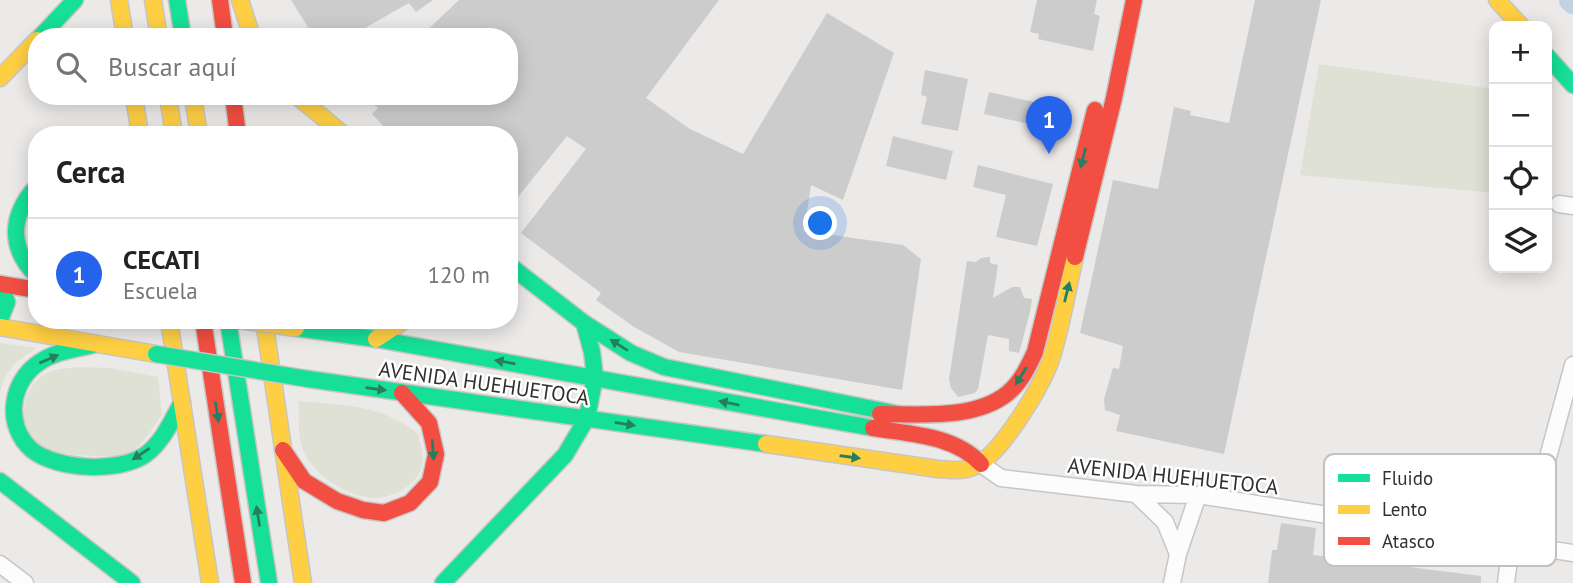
<!DOCTYPE html>
<html lang="es">
<head>
<meta charset="utf-8">
<style>
  body { margin:0; font-family:"PT Sans",sans-serif; background:#f2f2f2; color:#222 }
  .controls { position:absolute; right:21px; top:21px; display:grid; overflow:hidden; border-radius:14px; box-shadow:0 4px 18px #0003 }
  .controls button { width:63px; height:63px; display:grid; place-items:center; padding:0; border:0; border-bottom:2px solid #e0e0e0; background:#fff; color:#222; font:35px sans-serif }
  .you { position:absolute; left:821px; top:224px; width:24px; height:24px; margin:-18px; border:5px solid #fff; border-radius:50%; background:#1a73e8; box-shadow:0 0 0 10px #1a73e833 }
  .badge { display:grid; place-items:center; width:46px; height:46px; border-radius:50%; background:#2563eb; color:#fff; font-size:23px; font-weight:700 }
  .pin { position:absolute; translate:-50% -58px; filter:drop-shadow(0 2px 4px #0008) }
  .pin::after { content:''; position:absolute; top:37px; width:24px; height:21px; background:inherit; clip-path:polygon(0 0,100% 0,50% 100%) }
  .list { margin:0; padding:0; list-style:none }
  h2 { display:flex; justify-content:space-between; align-items:center; height:91px; margin:0; padding:0 28px; font-size:30px }
  h2 small { font-size:23px; font-weight:400; color:#767676 }
  .list li { display:grid; grid-template-columns:46px 1fr auto; gap:21px; align-items:center; box-sizing:border-box; height:112px; padding:0 28px; border-top:2px solid #e0e0e0 }
  .list b { display:block; font-size:26px; white-space:nowrap }
  .list p { margin:0; font-size:23px; white-space:nowrap; color:#767676 }
  .list em { font-size:23px; font-style:normal; color:#767676 }
  .icon { flex:none; width:38px; height:38px; fill:none; stroke:currentColor; stroke-width:2; stroke-linecap:round; stroke-linejoin:round }
  .map { position:relative; flex:none; width:1573px; height:583px; overflow:hidden }
  .search { position:absolute; background:#fff; box-shadow:0 4px 18px #0003; left:28px; top:28px; width:490px; height:77px; display:flex; align-items:center; gap:18px; box-sizing:border-box; padding:0 24px; border-radius:28px; color:#767676; font-size:26px }
  .panel { position:absolute; background:#fff; box-shadow:0 4px 18px #0003; left:28px; top:126px; width:490px; height:203px; border-radius:28px }
  .map>svg:first-child { display:block }
</style>
</head>
<body>
<div class="map">
<svg width="1573" height="583" viewBox="0 0 1573 583">
  <rect width="100%" height="100%" fill="#eceae8"/>
  <path fill="#dee1d3" d="M1319,64L1494,89V193L1300,175Z
    M0,343L37,348C16,361 7,368 0,392Z
    M78,367L110,368L158,377L162,415C155,425 140,448 131,453C119,458 106,456 93,456C74,455 52,455 36,442C16,427 22,389 42,376C52,368 66,369 78,367Z
    M298,401C343,405 382,404 418,434C420,442 423,453 423,461C421,486 387,502 365,497C339,492 308,470 301,444C298,431 299,414 298,401Z"/>
  <g fill="none" stroke-linecap="round" stroke-linejoin="round">
    <path stroke="#c3d1e5" stroke-width="24" d="M1571,0L1573,2"/>
  </g>
  <path fill="#cdcccc" d="M291,0H433L416,12L409,3L349,37H314Z
    M459,0H719L646,98L690,129L743,154L827,13L894,53L843,200L811,185L804,231L903,245L921,259L902,390L679,352L634,327L596,300L601,293L521,233L586,149L567,136L509,208V135H392L372,114L378,108L363,96H509V37H420Z
    M1037,0H1097L1094,14L1100,16L1093,51L1038,39L1039,34L1030,32Z
    M1255,0H1321L1224,454L1116,431L1120,415L1105,410L1104,399L1113,368L1119,369L1123,346L1080,333L1113,180L1158,189L1174,107L1191,111L1190,115L1229,123Z
    M925,70L968,79L958,131L921,124L927,97L921,95Z
    M989,92L1066,109L1061,131L984,114Z
    M893,136L953,151L946,180L886,166Z
    M978,165L1053,184L1037,246L996,237L1006,195L973,187Z
    M990,257V263L998,265L993,298L1012,287H1020L1024,298L1032,299L1030,312L1019,353L1009,351V339L988,335L978,389L975,393L958,397L951,388L949,379L967,261L976,262L981,258Z
    M1281,523L1316,528L1313,555L1481,576V583H1268L1272,550H1277Z"/>
  <g fill="none" stroke-linecap="round" stroke-linejoin="round">
    <g stroke="#c7c6c4" stroke-width="19">
      <path id="street" d="M1559,204L1573,206
        M981,464L1001,478L1136,494L1198,495L1573,553
        M1136,494L1165,522L1178,554
        M1524,546L1573,365
        M0,564L25,583
        M1172,583L1178,554L1198,495
        M1506,583L1511,544"/>
    </g>
    <g stroke="#c7c6c4" stroke-width="19">
      <path id="fast" d="M177,0L183,37
        M40,37L75,0
        M1547,56L1573,85
        M37,186C10,215 8,248 37,276
        M0,284L7,302L0,320
        M228,320L269,583
        M584,323L631,353L664,367L898,414
        M296,328L376,339L873,428
        M96,344C78,349 56,351 40,362C10,381 4,426 32,450C57,470 119,473 145,455C163,442 172,420 182,402
        M308,379L766,444
        M0,481L132,583
        M443,583L565,455L587,418L595,377L592,352L584,323L509,265"/>
    </g>
    <g stroke="#c7c6c4" stroke-width="19">
      <path id="slow" d="M119,0L125,37
        M153,0L159,37
        M240,0L252,37
        M1497,0L1521,26
        M0,78L37,40
        M134,96L140,135
        M168,96L174,135
        M193,96L199,135
        M297,96L344,135
        M169,320L210,583
        M264,320L303,583
        M0,327L156,354
        M376,339L405,320
        M766,444L938,469C950,470 964,472 975,466C1000,455 1040,389 1050,362C1061,331 1067,290 1075,257"/>
    </g>
    <g stroke="#c7c6c4" stroke-width="19">
      <path id="jam" d="M220,0L225,37
        M233,96L238,135
        M1075,257L1114,98L1134,0
        M0,284L37,290
        M203,320L243,583
        M880,414C920,414 975,420 1008,393C1021,382 1028,367 1035,352L1095,110
        M873,428C909,434 955,435 981,464
        M283,450L304,481L337,501L363,510L384,513L410,503L430,482L436,454L429,423L402,393"/>
    </g>
    <use href="#street" stroke="#fcfcfc" stroke-width="16"/>
    <use href="#fast" stroke="#16e098" stroke-width="16"/>
    <use href="#slow" stroke="#ffcf43" stroke-width="16"/>
    <use href="#jam" stroke="#f24e42" stroke-width="16"/>
    <g stroke="#c7c6c4" stroke-width="19" stroke-linecap="butt">
      <path id="fast-bridge" d="M156,354L308,379"/>
    </g>
    <g stroke="#c7c6c4" stroke-width="19" stroke-linecap="butt">
      <path id="slow-bridge" d="M240,320L296,328"/>
    </g>
    <use href="#fast-bridge" stroke="#16e098" stroke-width="16"/>
    <use href="#slow-bridge" stroke="#ffcf43" stroke-width="16"/>
  </g>
  <defs><path id="oneway-solid" d="M-6-.8H1V-3.2L6.5 0L1 3.2V.8H-6Z" transform="scale(1.75)"/></defs>
  <g fill="#257f5e">
    <use href="#oneway-solid" transform="translate(1083 158) rotate(104)"/>
    <use href="#oneway-solid" transform="translate(1067 292) rotate(-76)"/>
    <use href="#oneway-solid" transform="translate(619 345) rotate(-148)"/>
    <use href="#oneway-solid" transform="translate(49 359) rotate(-23)"/>
    <use href="#oneway-solid" transform="translate(505 362) rotate(-170)"/>
    <use href="#oneway-solid" transform="translate(1021 376) rotate(122)"/>
    <use href="#oneway-solid" transform="translate(376 389) rotate(8)"/>
    <use href="#oneway-solid" transform="translate(729 403) rotate(-169)"/>
    <use href="#oneway-solid" transform="translate(217 412) rotate(81)"/>
    <use href="#oneway-solid" transform="translate(625 424) rotate(9)"/>
    <use href="#oneway-solid" transform="translate(433 450) rotate(86)"/>
    <use href="#oneway-solid" transform="translate(141 454) rotate(146)"/>
    <use href="#oneway-solid" transform="translate(850 457) rotate(8)"/>
    <use href="#oneway-solid" transform="translate(258 516) rotate(-99)"/>
  </g>
  <g text-anchor="middle" dominant-baseline="central" stroke-width="5" stroke-linejoin="round" paint-order="stroke">
    <g font-size="21" fill="#32302e" stroke="#fff">
      <text transform="translate(484 383) rotate(8)">AVENIDA HUEHUETOCA</text>
      <text transform="translate(1173 476) rotate(6)">AVENIDA HUEHUETOCA</text>
    </g>
  </g>
  <rect x="1324" y="454" width="232" height="112" rx="10" fill="#fff" stroke="#c2c1c0" stroke-width="2"/>
  <rect x="1338" y="474" width="32" height="8" fill="#16e098"/>
  <rect x="1338" y="505" width="32" height="9" fill="#ffcf43"/>
  <rect x="1338" y="537" width="32" height="8" fill="#f24e42"/>
  <g font-size="19" fill="#32302e">
    <text x="1382" y="485">Fluido</text>
    <text x="1382" y="516">Lento</text>
    <text x="1382" y="548">Atasco</text>
  </g>
</svg>
<div class="controls">
<button>+</button>
<button>−</button>
<button><svg class="icon" aria-label="locate" viewBox="0 0 24 24"><circle cx="12" cy="12" r="6"/><path d="M12 2v4M12 18v4M2 12h4M18 12h4"/></svg></button>
<button><svg class="icon" aria-label="layers" viewBox="0 0 24 24"><path d="M12 4l9 5-9 5-9-5zM3 14l9 5 9-5"/></svg></button>
</div>
<div class="you"></div>
<div class="pin badge" style="left:1049px;top:154px">1</div>
<div class="search"><svg class="icon" aria-label="search" viewBox="0 0 24 24"><circle cx="10" cy="10" r="6"/><path d="M15 15l6 6"/></svg>Buscar aquí</div>
<section class="panel">
<h2>Cerca<small></small></h2>
<ul class="list">
<li><span class="badge">1</span><div><b>CECATI</b><p>Escuela</p></div><em>120 m</em></li>
</ul>
</section>
</div>
</body>
</html>
